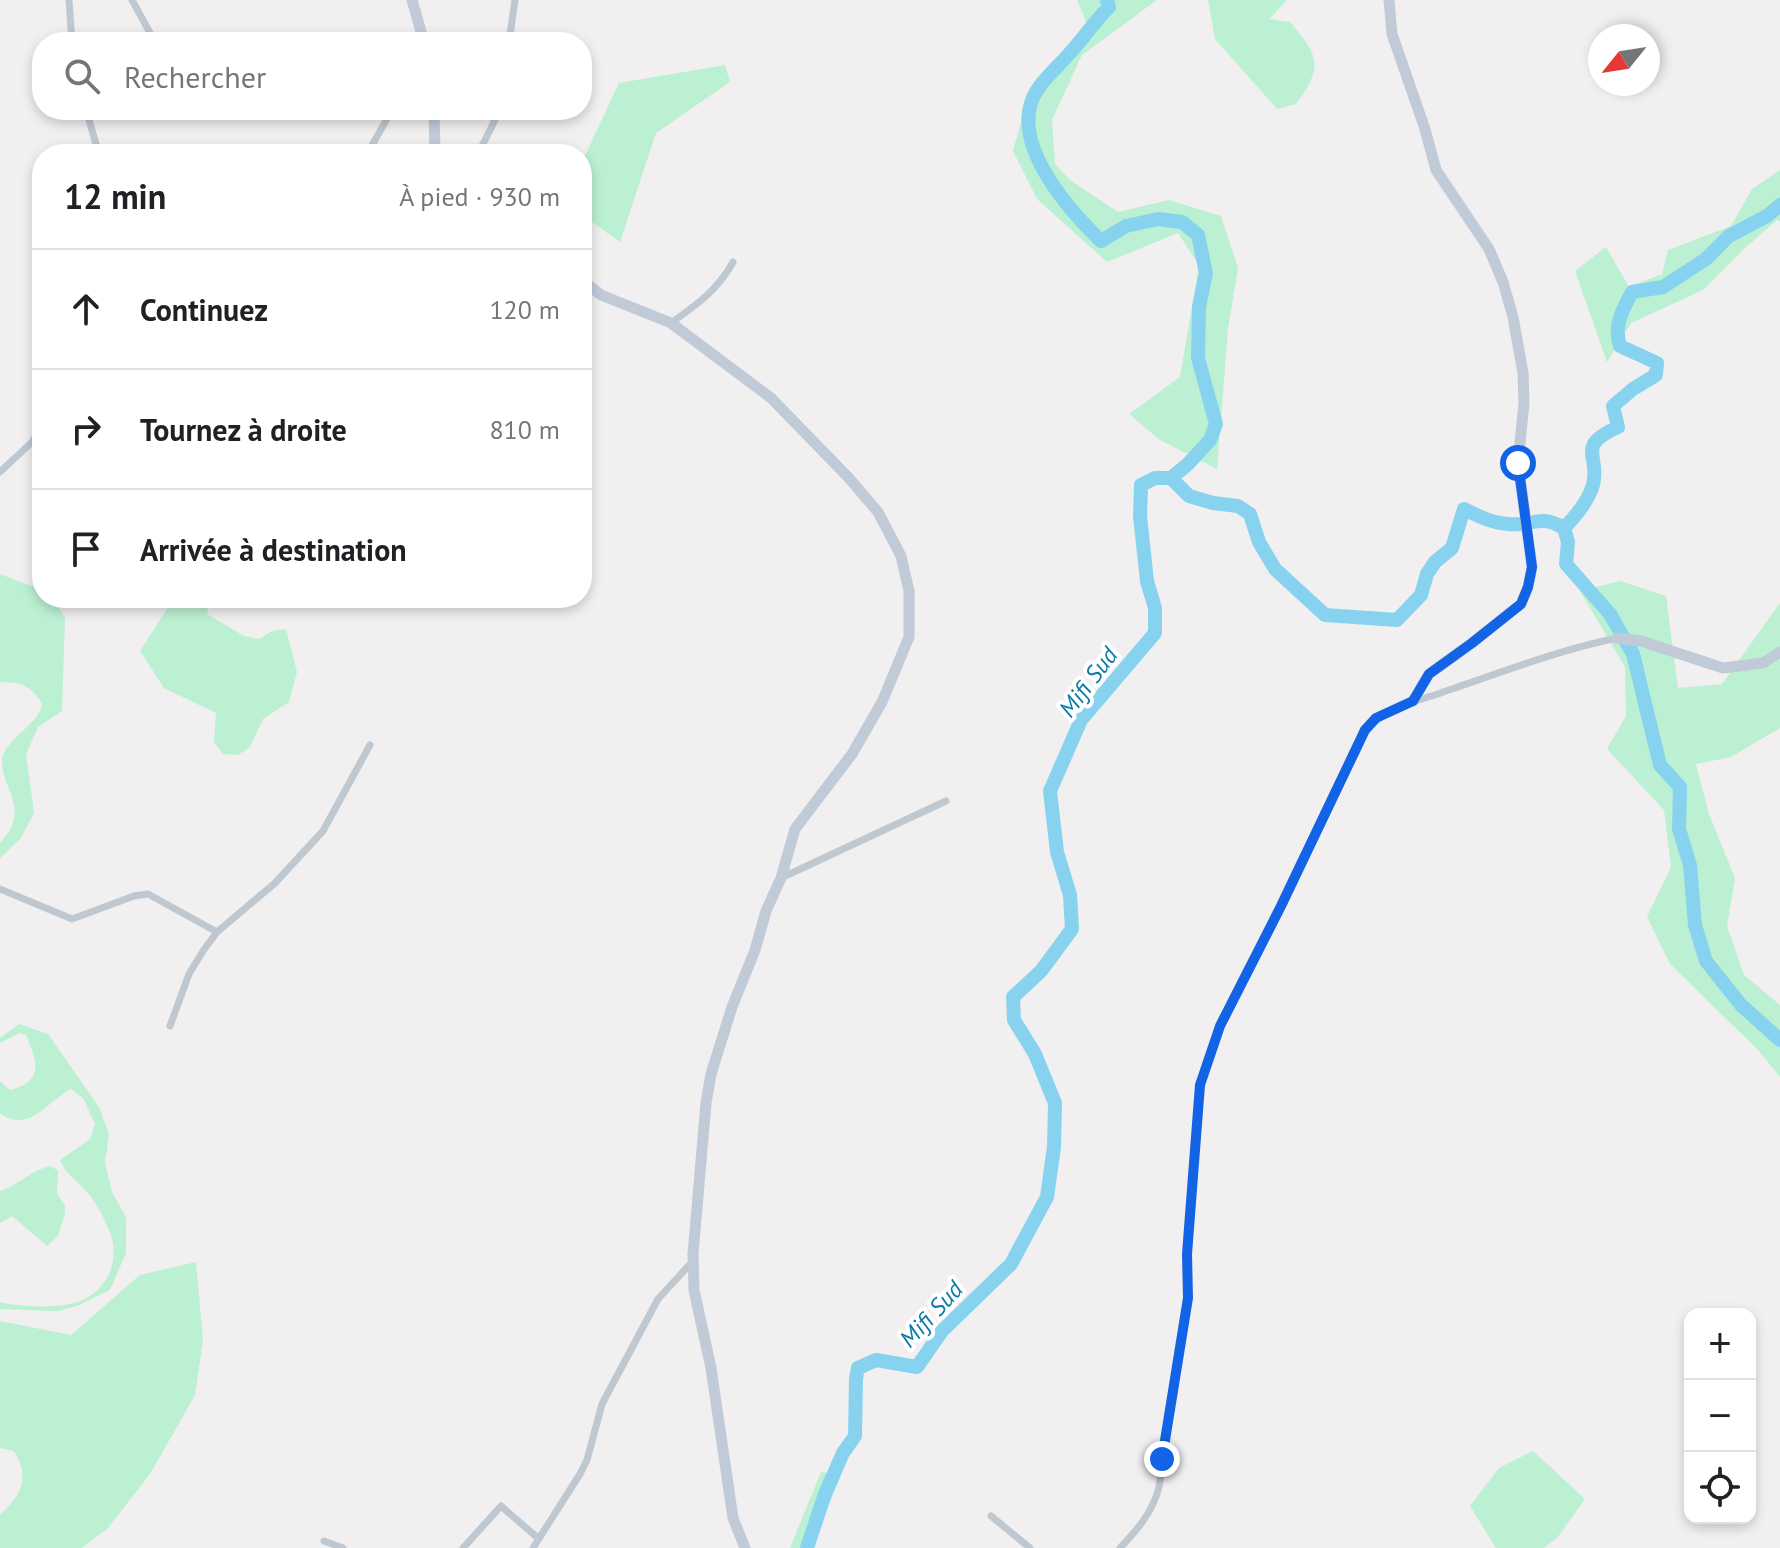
<!DOCTYPE html>
<html lang="fr">
<head>
<meta charset="utf-8">
<style>
  body { margin:0; font-family:"PT Sans",sans-serif; background:#f2f2f2; color:#202124 }
  .controls { position:absolute; right:24px; bottom:24px; display:grid; overflow:hidden; border-radius:16px; box-shadow:0 4px 12px #0003 }
  .controls button { width:72px; height:72px; display:grid; place-items:center; padding:0; border:0; border-bottom:2px solid #e0e0e0; background:#fff; color:#202124; font:40px sans-serif }
  .compass { position:absolute; left:1588px; top:24px; width:72px; height:72px; border-radius:50%; background:#fff; box-shadow:0 4px 12px #0003; rotate:240deg }
  .stop { position:absolute; width:24px; height:24px; margin:-18px; border:6px solid #1363e7; border-radius:50%; background:#fff }
  .stop.end { background:#1363e7; border-color:#fff; box-shadow:0 2px 8px #0008 }
  .list { margin:0; padding:0; list-style:none }
  h2 { display:flex; justify-content:space-between; align-items:center; height:104px; margin:0; padding:0 32px; font-size:34px }
  h2 small { font-size:26px; font-weight:400; color:#757577 }
  .list li { display:grid; grid-template-columns:52px 1fr auto; gap:24px; align-items:center; box-sizing:border-box; height:120px; padding:0 32px; border-top:2px solid #e0e0e0 }
  .list b { display:block; font-size:30px; white-space:nowrap }
  .list em { font-size:26px; font-style:normal; color:#757577 }
  .icon { flex:none; width:44px; height:44px; fill:none; stroke:currentColor; stroke-width:2; stroke-linecap:round; stroke-linejoin:round }
  .map { position:relative; flex:none; width:1780px; height:1548px; overflow:hidden }
  .search { position:absolute; background:#fff; box-shadow:0 4px 12px #0003; left:32px; top:32px; width:560px; height:88px; display:flex; align-items:center; gap:20px; box-sizing:border-box; padding:0 28px; border-radius:32px; color:#757577; font-size:30px }
  .panel { position:absolute; background:#fff; box-shadow:0 4px 12px #0003; left:32px; top:144px; width:560px; height:464px; border-radius:32px }
  .map>svg:first-child { display:block }
</style>
</head>
<body>
<div class="map">
<svg width="1780" height="1548" viewBox="0 0 1780 1548">
  <rect width="100%" height="100%" fill="#f1efef"/>
  <path fill="#bcf0d3" d="M1077,0H1157L1082,55L1052,120L1055,164L1070,180L1118,212L1169,200L1221,216L1238,268L1228,329L1217,469L1160,440L1129,414L1180,377L1199,265L1178,233L1107,262L1037,199L1013,151L1030,88L1088,26Z
    M1208,0H1287L1269,19L1290,22C1319,56 1324,66 1296,104L1277,109L1215,39Z
    M725,65L730,82L656,133L620,242L582,215V162L619,83Z
    M1780,170V221L1777,220L1745,248L1703,290L1631,323L1607,362L1575,271L1606,247L1629,287L1662,274L1668,250L1731,226L1752,189Z
    M0,574L42,590V598H53L65,618L62,711L38,727L26,754L34,813L21,838L0,858V843C33,808 0,789 2,759C7,736 40,725 42,703C29,684 22,683 0,682Z
    M1620,581L1666,596L1678,688L1722,684L1780,603V728L1731,757L1696,764L1709,814L1735,878L1727,926L1744,975L1780,1005V1077L1758,1050L1670,964L1647,917L1671,867L1664,810L1607,749L1626,716L1625,667L1580,591Z
    M174,598H210L207,614L244,636L259,639L272,631L286,629L297,672L289,702L263,719L250,747L238,755L223,754L214,742L216,713L164,688L140,651Z
    M19,1024L48,1034L99,1107L109,1134L105,1163L112,1192L126,1217V1253L110,1290L77,1306L57,1311L0,1309V1302C20,1307 61,1309 80,1301C109,1290 121,1258 109,1230C104,1218 96,1202 87,1192C77,1180 66,1175 60,1160L90,1139L95,1124L83,1098L71,1089C48,1100 29,1135 0,1113V1081L10,1090C45,1081 37,1061 26,1035L19,1033L0,1043V1038Z
    M51,1166L58,1171L57,1193L65,1206V1214L58,1236L47,1246L12,1216L0,1223V1191C19,1185 31,1170 51,1166Z
    M196,1262L203,1340L195,1395L150,1474L108,1528L82,1548H0V1515C22,1494 30,1478 14,1451L0,1448V1321L71,1335L140,1275Z
    M1533,1451L1585,1499L1557,1538L1544,1548H1496L1470,1506L1499,1468Z
    M821,1472L841,1475L812,1544L815,1548H790Z"/>
  <g fill="none" stroke-linecap="round" stroke-linejoin="round">
    <path stroke="#87d3ef" stroke-width="14" d="M1171,478L1189,496L1213,503L1238,506L1250,514L1259,542L1275,569L1325,615L1397,620L1421,595L1427,574L1435,562L1452,548L1464,509C1478,516 1492,523 1508,524C1533,527 1538,513 1564,528L1568,542L1566,564L1610,614L1633,654L1660,765L1680,787L1679,829L1690,865L1695,925L1706,961L1741,1005L1780,1040
      M1564,528C1576,516 1588,501 1593,485C1601,455 1574,447 1618,427L1613,406L1633,389L1656,375L1657,363L1620,346C1613,325 1623,310 1632,292L1663,287L1706,259L1729,236L1767,216L1780,205
      M807,1548L825,1494L843,1453L855,1436L856,1379L858,1368L876,1360L917,1367L942,1331L1011,1264L1047,1197L1054,1147L1055,1103L1035,1054L1014,1020L1013,997L1041,971L1072,929L1070,895L1057,852L1050,791L1081,720L1155,633V608L1147,581L1140,516L1141,485L1155,478H1171L1188,464L1210,440L1216,424L1198,358L1199,307L1206,273L1198,235L1182,222L1158,219L1126,226L1101,241C1070,211 1016,151 1031,103C1037,84 1056,69 1069,54C1083,39 1094,22 1109,7L1107,0"/>
    <path stroke="#bfc8d1" stroke-width="7" d="M69,0L72,42
      M132,0L155,42
      M509,42L515,0
      M86,110L99,154
      M370,154L371,147L392,110
      M478,154L500,110
      M671,323C696,305 718,290 733,262
      M0,472L32,442L42,426
      M781,878L946,801
      M0,889L72,919L134,896L148,894L217,932
      M170,1026L189,974L203,951L217,932L274,884L323,831L370,745
      M991,1516L1030,1548
      M324,1541L343,1548
      M463,1548L501,1506L539,1539
      M533,1548L580,1474L587,1460L602,1404L658,1299L692,1262
      M1120,1548C1137,1530 1153,1512 1159,1487L1188,1298L1187,1254L1200,1085L1220,1026L1281,906L1365,730C1389,706 1419,701 1449,690C1505,671 1559,650 1617,638"/>
    <path stroke="#c1cbd8" stroke-width="11" d="M412,0L424,42
      M1389,0L1392,34L1425,129L1436,170L1489,249L1503,282L1513,317L1523,373L1524,403L1518,463L1532,567L1528,587L1521,604L1472,643L1429,674L1413,701
      M434,110L435,154
      M582,280L601,295L671,323L771,398L848,477L878,512L901,556L909,591V637L882,702L852,754L795,829L781,878L766,911L755,950L732,1007L711,1074L706,1103L693,1254L694,1290L711,1368L733,1518L745,1548
      M1617,638L1641,641L1723,668L1763,663L1780,652"/>
  </g>
  <g fill="none" stroke-linecap="round" stroke-linejoin="round">
    <path stroke="#1363e7" stroke-width="10" d="M1162,1459L1188,1298L1187,1254L1200,1085L1220,1026L1281,906L1365,730L1376,718L1413,701L1429,674L1472,643L1521,604L1528,587L1532,567L1518,463"/>
  </g>
  <g text-anchor="middle" dominant-baseline="central" stroke-width="8" stroke-linejoin="round" paint-order="stroke">
    <g font-size="24" font-style="italic" fill="#087ba6" stroke="#fff">
      <text transform="translate(1088 682) rotate(-53)">Mifi Sud</text>
      <text transform="translate(931 1314) rotate(-47)">Mifi Sud</text>
    </g>
  </g>
</svg>
<div class="controls">
<button>+</button>
<button>−</button>
<button><svg class="icon" aria-label="locate" viewBox="0 0 24 24"><circle cx="12" cy="12" r="6"/><path d="M12 2v4M12 18v4M2 12h4M18 12h4"/></svg></button>
</div>
<svg class="compass" viewBox="-18 -18 36 36"><path d="M0-13l5 13h-10z" fill="#e53935"/><path d="M0 13l5-13h-10z" fill="#757577"/></svg>
<div class="stop" style="left:1518px;top:463px"></div>
<div class="stop end" style="left:1162px;top:1459px"></div>
<div class="search"><svg class="icon" aria-label="search" viewBox="0 0 24 24"><circle cx="10" cy="10" r="6"/><path d="M15 15l6 6"/></svg>Rechercher</div>
<section class="panel">
<h2>12 min<small>À pied · 930 m</small></h2>
<ul class="list">
<li><svg class="icon" aria-label="ahead" viewBox="0 0 24 24"><path d="M12 20V5M6 11l6-6 6 6"/></svg><div><b>Continuez</b></div><em>120 m</em></li>
<li><svg class="icon" aria-label="right" viewBox="0 0 24 24"><path d="M7 20v-9h11M14 6l5 5-5 5"/></svg><div><b>Tournez à droite</b></div><em>810 m</em></li>
<li><svg class="icon" aria-label="arrive" viewBox="0 0 24 24"><path d="M6 21V4h12l-3 4 3 4H6"/></svg><div><b>Arrivée à destination</b></div></li>
</ul>
</section>
</div>
</body>
</html>
